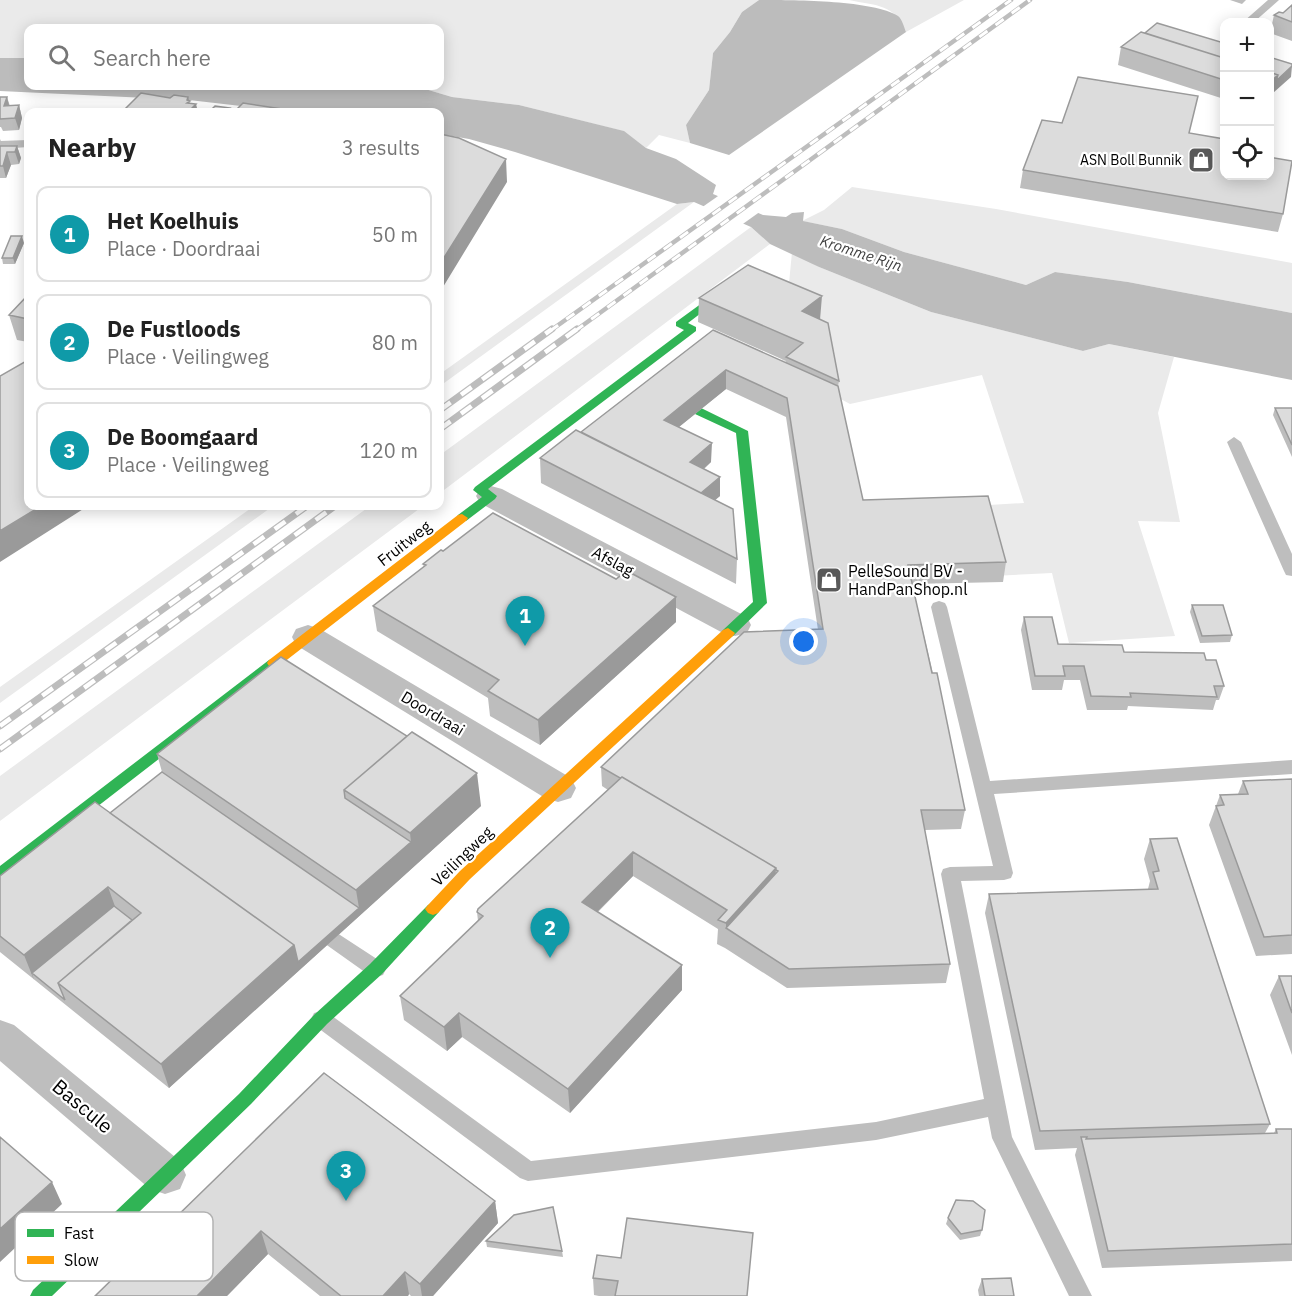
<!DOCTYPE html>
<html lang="en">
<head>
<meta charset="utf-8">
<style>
  body { margin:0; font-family:"IBM Plex Sans",sans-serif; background:#f6f6f6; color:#222 }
  .controls { position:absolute; right:18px; top:18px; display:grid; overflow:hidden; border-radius:12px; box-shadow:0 3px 15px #0003 }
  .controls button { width:54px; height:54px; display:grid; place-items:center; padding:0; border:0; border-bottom:2px solid #e0e0e0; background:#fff; color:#222; font:30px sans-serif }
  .you { position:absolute; left:804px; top:642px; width:21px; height:21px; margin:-15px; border:4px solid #fff; border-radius:50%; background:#1a73e8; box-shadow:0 0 0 9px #1a73e833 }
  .badge { display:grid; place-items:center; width:39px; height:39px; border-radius:50%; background:#7c3aed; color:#fff; font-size:20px; font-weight:700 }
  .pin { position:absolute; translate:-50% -50px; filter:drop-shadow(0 2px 3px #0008) }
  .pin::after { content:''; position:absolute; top:32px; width:21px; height:18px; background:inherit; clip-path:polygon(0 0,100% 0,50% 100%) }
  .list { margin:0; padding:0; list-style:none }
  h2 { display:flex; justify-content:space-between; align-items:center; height:78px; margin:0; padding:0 24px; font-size:26px }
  h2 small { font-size:20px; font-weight:400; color:#767676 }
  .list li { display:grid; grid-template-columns:39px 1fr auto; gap:18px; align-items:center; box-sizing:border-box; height:96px; margin:0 12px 12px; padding:0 12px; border:2px solid #e0e0e0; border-radius:12px }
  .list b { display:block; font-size:22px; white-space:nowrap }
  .list p { margin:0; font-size:20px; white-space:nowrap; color:#767676 }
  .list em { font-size:20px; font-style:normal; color:#767676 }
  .icon { flex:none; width:33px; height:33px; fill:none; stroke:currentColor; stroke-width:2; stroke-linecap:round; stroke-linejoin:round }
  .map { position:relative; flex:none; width:1292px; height:1296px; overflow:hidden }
  .search { position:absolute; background:#fff; box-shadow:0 3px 15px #0003; left:24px; top:24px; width:420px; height:66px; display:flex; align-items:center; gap:15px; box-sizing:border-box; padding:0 21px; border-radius:12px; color:#767676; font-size:22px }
  .panel { position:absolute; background:#fff; box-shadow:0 3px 15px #0003; left:24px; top:108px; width:420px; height:402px; border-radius:12px }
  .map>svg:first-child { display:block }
</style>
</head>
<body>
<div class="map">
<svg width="1292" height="1296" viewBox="0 0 1292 1296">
  <rect width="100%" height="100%" fill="#fff"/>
  <path fill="#eaeaea" d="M0,0H759L742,12L730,32L713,53L709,90L686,125L690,143L659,135L646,148L623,131L519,105L452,97L415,86H440V28H28V58H0Z
    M849,0H964L906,32C894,3 876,6 849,0Z
    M852,187L996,209L1292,263V313L1128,282L1055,272L1026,285L904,252L842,229L802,221L824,210Z
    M694,202L440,386V374L677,204Z
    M751,227L770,244L440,493V455Z
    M792,252L819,267L931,312L1083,351L1109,344L1174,357L1158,413L1180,522L1138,521L1175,636L1069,643L1052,573L993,576L972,506L1024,503L982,375L850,404L781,367Z
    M254,506H273L0,703V687Z
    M370,506H423L0,821V776Z"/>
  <path fill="#bcbcbc" d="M759,0C792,0 873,0 898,16C902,19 904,27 906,32L729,155L690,143L686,125L709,90L713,53L730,32L742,12Z
    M0,58H28V86H415L452,97L519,105L624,131L646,148L676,159L716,185L713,194L763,215L786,217L792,213L804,212L803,221L842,229L904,252L1026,285L1055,272L1128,282L1292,313V380L1109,344L1083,351L931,312L819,267L770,244L751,227L694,202L677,204L515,152L469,139L440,134V112H294L189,100L0,91Z"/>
  <path fill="#fff" d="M721,194L761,211L740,226L701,208Z"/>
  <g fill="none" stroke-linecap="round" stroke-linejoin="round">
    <path fill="#bebebe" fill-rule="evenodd" d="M1268,0H1279L1254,22H1243Z
      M28,140V147L0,149V141Z
      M1234,437L1241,442L1292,554V576L1286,575L1284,571L1227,442Z
      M939,601L945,603L947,607L990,781L1292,760V774L994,794L1013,873L1011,878L1004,880L961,881L1012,1137L1092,1296H1069L992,1138L988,1117L876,1140L528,1181L520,1178L314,1025L311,1019L314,1013L321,1011L328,1013L531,1161L876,1122L984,1099L941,874L943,869L950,867L993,866L931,607L933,603Z
      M314,918L383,963L386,969L383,975L376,977L369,975L307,931L304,926L307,921Z"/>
    <path fill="#bebebe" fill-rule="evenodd" d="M491,486L502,489L747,617L751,625L747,633L735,636L723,633L480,503L476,496L480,489Z
      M308,625L320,629L571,778L576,788L571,798L558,802L545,798L296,645L292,637L296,629Z
      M0,1020L14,1025L180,1161L186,1175L180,1189L165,1194L150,1189L0,1061Z"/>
    <path fill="#30b455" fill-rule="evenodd" d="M735,279L739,280V284L688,323L696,327V331L488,489L497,496L495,499L466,521H458L456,518L458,515L482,497L473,490L475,487L684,330L676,326V322Z
      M699,407L748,431L767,603L733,636L728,638L721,633L723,630L753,602L736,433L695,414L693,411Z
      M274,658L279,660L281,663L279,666L5,878L0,880V866L269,660Z
      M433,903L438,905L441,909L438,913L382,974L327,1024L251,1104L52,1296H30L33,1290L239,1094L315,1014L370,964L428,905Z"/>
    <path fill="#ff9f0a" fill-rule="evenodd" d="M462,514L468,518L466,521L279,666H269L267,663L269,660L458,515Z
      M728,628L735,633L733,636L470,879L438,913L433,915L428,913L425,909L428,905L460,871L723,630Z"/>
    <g stroke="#bdbdbd" stroke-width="4.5">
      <path id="rail-far1" d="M550,331L1011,0
        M575,331L1030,0"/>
    </g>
    <g stroke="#bdbdbd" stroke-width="7">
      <path id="rail" d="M440,410L552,329
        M440,429L577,329
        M0,726L307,506
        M0,749L335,506"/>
    </g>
    <use href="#rail-far1" stroke="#fff" stroke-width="3" stroke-dasharray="10" stroke-linecap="butt"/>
    <use href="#rail" stroke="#fff" stroke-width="4.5" stroke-dasharray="13" stroke-linecap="butt"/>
  </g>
  <path fill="#bdbdbd" d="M1230,0H1246L1242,4Z
    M1292,5V41L1270,33L1274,15L1283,13Z
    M1145,33L1224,43V99L1118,65L1121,47Z
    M0,97H7L10,106L19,105L22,118L19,130L3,131L1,127H0Z
    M1062,123L1189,133L1224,176L1283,214L1278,232L1020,188L1023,170Z
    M0,139L3,146H17L21,158L19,164L11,165L6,178H0Z
    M24,243L15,264H3L2,258Z
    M28,295V342L17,340L9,315Z
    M699,298L820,319L839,381L838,386L863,500L1006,562L1003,582L912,584L965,810L961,829L925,830L950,964L946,983L787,988L725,948L717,944L718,929L633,876L598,912L682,965V990L570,1113L462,1037L447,1051L404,1020L400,996L478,921L477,912L608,790L602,786L601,767L818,630L786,417L726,389L679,427L711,462L704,469L720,496L715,500L737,559L736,584L541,483L540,458L581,432L713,330L785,363L786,361L698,322Z
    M1275,408H1292V457L1273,415Z
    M423,564L676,622L540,745L490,716L488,698L377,631L373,606L424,567Z
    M1192,605L1232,635L1230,642L1200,643L1190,612Z
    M1024,617L1058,644L1124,652L1206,660L1224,686L1219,700H1216L1213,710L1128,706L1127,710H1087L1080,680H1064L1062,690H1032L1021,630Z
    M157,754L481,806L169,1088L0,952V876L110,813L162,772Z
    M1292,779V954L1256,956L1209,825L1220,795L1238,794L1243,781Z
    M1150,839L1270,1124L1265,1133H1274L1276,1129H1292V1261L1102,1268L1075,1155L1077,1148L1035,1150L985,913L989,894L1148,889L1150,881L1144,859Z
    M1279,976H1292V1055L1270,995Z
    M324,1073L495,1201L498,1223L433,1296H411L409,1294L408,1296H320L268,1254L227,1296H95Z
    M948,1218L982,1230L980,1236L960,1240L946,1224Z
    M486,1241L562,1251L563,1257L487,1247Z
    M593,1278L747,1296H599L594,1295Z
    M982,1279L1014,1296H979L978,1290Z"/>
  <path fill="#9a9a9a" d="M1292,66L1291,77L1273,93L1276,81Z
    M1278,75L1273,93L1269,96V83Z
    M7,97L10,109L4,106Z
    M188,97L191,109L196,104L198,112H188L187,100Z
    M19,105L22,118L19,130L15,118Z
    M17,146L21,158L19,164L15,152Z
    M7,152L11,165L6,178L3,166Z
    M506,159L507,182L440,292V264Z
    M22,236L24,243L15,264L13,258Z
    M822,296L820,320L802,311Z
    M726,370V389L664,439V420Z
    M712,443L711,462L690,481V462Z
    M720,477V496L696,516L697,497Z
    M41,506H88L0,562V531Z
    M676,597V622L540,745L538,720Z
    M477,773L481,806L169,1088L161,1064L294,945L359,908L356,890L411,842L410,833Z
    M633,852V876L583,926L582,902Z
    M776,868L774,893L726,928V923Z
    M108,887L117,912L32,973L34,980L24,955Z
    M682,965V990L570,1113L568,1089Z
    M459,1013L462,1037L447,1051L444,1027Z
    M52,1182L62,1204L0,1262V1229Z
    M495,1201L498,1223L433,1296H422L420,1284Z
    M261,1231L268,1254L227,1296H197Z
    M405,1272L409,1294L408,1296H383Z"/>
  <path fill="#dcdcdc" stroke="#9a9a9a" stroke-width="1.5" d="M1292,5V22L1274,15L1279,12L1283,13Z
    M1157,23L1224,43V58L1145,33Z
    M1141,32L1224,58V80L1121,47Z
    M1269,57L1292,64V66L1276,81L1278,75L1269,72Z
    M1269,72L1278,75L1269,83Z
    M1078,77L1198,96L1189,133L1224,139V176H1269V157L1292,161L1283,214L1023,170L1042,120L1062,123Z
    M141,93L170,98L174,95L188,97L187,100L190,101L187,103L196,104L188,112H137L124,110Z
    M0,97H7L4,106L19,105L15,118L0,119Z
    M243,103L302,112H234Z
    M215,106L230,108L226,112H209Z
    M440,134L459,138L506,159L440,264Z
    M0,146H17L15,152H7L3,166H0Z
    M11,236H22L13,258H2Z
    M748,265L822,296L802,311L828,323L839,381L786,357L803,343L699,298Z
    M28,295V319L9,315Z
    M713,330L838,386L863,500L988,496L1006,562L908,565L932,673H937L965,810H921L950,964L789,969L726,928L778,871L776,870V868L622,777L620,778L601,767L744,632L823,629L787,398L726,370L664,420L712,443L690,462L720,477L701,493L581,432Z
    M28,360V506H41L0,531V376Z
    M1275,408H1292V445Z
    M576,430L733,509L737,559L540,458Z
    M493,513L616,579L627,571L676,597L538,720L488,691L499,680L373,606L426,565L423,564L441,550L443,551Z
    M1192,605H1223L1232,635L1202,636Z
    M1024,617H1052L1058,644L1122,645L1124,652L1204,653L1206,660H1216L1224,686H1214L1217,697L1130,693L1131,697L1091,696L1084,666H1063L1065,676H1035Z
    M281,657L407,736L344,790L345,798L411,842L356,890L157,754Z
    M412,732L477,773L410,833L344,790Z
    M162,772L359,908L298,962L294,945L110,813Z
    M622,777L776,868L726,923L718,920L727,910L633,852L582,902L682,965L568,1089L459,1013L444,1027L400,996L483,916L477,912L478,909Z
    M1292,779V935L1264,937L1216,806L1224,805L1220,795L1248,794L1243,781Z
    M95,802L294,945L161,1064L58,983L141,913L108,887L24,955L0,936V876Z
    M1177,838L1270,1124L1040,1131L989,894L1158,889L1153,872L1159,871L1150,839Z
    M114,906L132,920L58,983L65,1000L32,973Z
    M1279,976H1292V1013Z
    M324,1073L495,1201L420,1284L405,1272L383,1296H341L261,1231L197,1296H95Z
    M1276,1129H1292V1244L1108,1251L1081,1137H1087L1086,1139L1277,1133Z
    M0,1137L52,1182L0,1229Z
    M956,1200L973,1201L985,1210L982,1230L961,1234L948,1218Z
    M553,1207L562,1251L486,1241L514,1215Z
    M627,1218L753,1233L747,1296H615L618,1281L593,1278L597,1255L621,1258Z
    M1011,1278L1014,1296H985L982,1279Z"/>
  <defs>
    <g id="shop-square" transform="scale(1.35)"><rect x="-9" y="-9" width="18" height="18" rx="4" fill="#595959" stroke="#fff"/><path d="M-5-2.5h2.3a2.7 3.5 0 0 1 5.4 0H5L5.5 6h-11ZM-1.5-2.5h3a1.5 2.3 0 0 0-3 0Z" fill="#fff"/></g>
  </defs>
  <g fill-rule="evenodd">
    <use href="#shop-square" x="1201" y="160"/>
    <use href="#shop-square" x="829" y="580"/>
  </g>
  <g text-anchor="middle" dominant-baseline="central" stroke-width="4.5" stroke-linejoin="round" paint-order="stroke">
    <g font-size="14" fill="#000" stroke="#fff" text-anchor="end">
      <text x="1182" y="160">ASN Boll Bunnik</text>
    </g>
    <g font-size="15" font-style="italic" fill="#404040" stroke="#fff">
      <text transform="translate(861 253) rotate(18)">Kromme Rijn</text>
    </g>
    <g font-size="16" fill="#000" stroke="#fff">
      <text transform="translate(404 543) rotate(-38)">Fruitweg</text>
      <text transform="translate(613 561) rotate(28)">Afslag</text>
      <text transform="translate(433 713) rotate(31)">Doordraai</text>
      <text transform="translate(462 856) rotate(-44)">Veilingweg</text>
    </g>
    <g font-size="16" fill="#000" stroke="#fff" text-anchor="start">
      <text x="848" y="571">PelleSound BV -<tspan x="848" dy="18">HandPanShop.nl</tspan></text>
    </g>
    <g font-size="20" fill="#000" stroke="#fff">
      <text transform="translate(83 1106) rotate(40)">Bascule</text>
    </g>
  </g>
  <rect x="15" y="1212" width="198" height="69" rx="9" fill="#fff" stroke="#b2b2b2" stroke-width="1.5"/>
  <rect x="27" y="1229" width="27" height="8" fill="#30b455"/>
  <rect x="27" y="1256" width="27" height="8" fill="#ff9f0a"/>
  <g font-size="16" fill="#000">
    <text x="64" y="1239">Fast</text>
    <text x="64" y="1266">Slow</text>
  </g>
</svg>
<div class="controls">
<button>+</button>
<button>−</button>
<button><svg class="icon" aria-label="locate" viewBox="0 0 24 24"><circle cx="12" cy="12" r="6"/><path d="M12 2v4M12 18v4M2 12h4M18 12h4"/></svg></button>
</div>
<div class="you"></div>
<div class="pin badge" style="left:525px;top:646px;background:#0f9aa8">1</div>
<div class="pin badge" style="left:550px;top:958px;background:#0f9aa8">2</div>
<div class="pin badge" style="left:346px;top:1201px;background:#0f9aa8">3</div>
<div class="search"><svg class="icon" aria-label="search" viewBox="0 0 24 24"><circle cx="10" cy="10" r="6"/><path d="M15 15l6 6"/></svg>Search here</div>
<section class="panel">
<h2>Nearby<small>3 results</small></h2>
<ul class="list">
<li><span class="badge" style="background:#0f9aa8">1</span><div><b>Het Koelhuis</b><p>Place · Doordraai</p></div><em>50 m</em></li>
<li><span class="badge" style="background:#0f9aa8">2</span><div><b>De Fustloods</b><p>Place · Veilingweg</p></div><em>80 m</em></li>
<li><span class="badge" style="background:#0f9aa8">3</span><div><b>De Boomgaard</b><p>Place · Veilingweg</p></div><em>120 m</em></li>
</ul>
</section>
</div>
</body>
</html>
